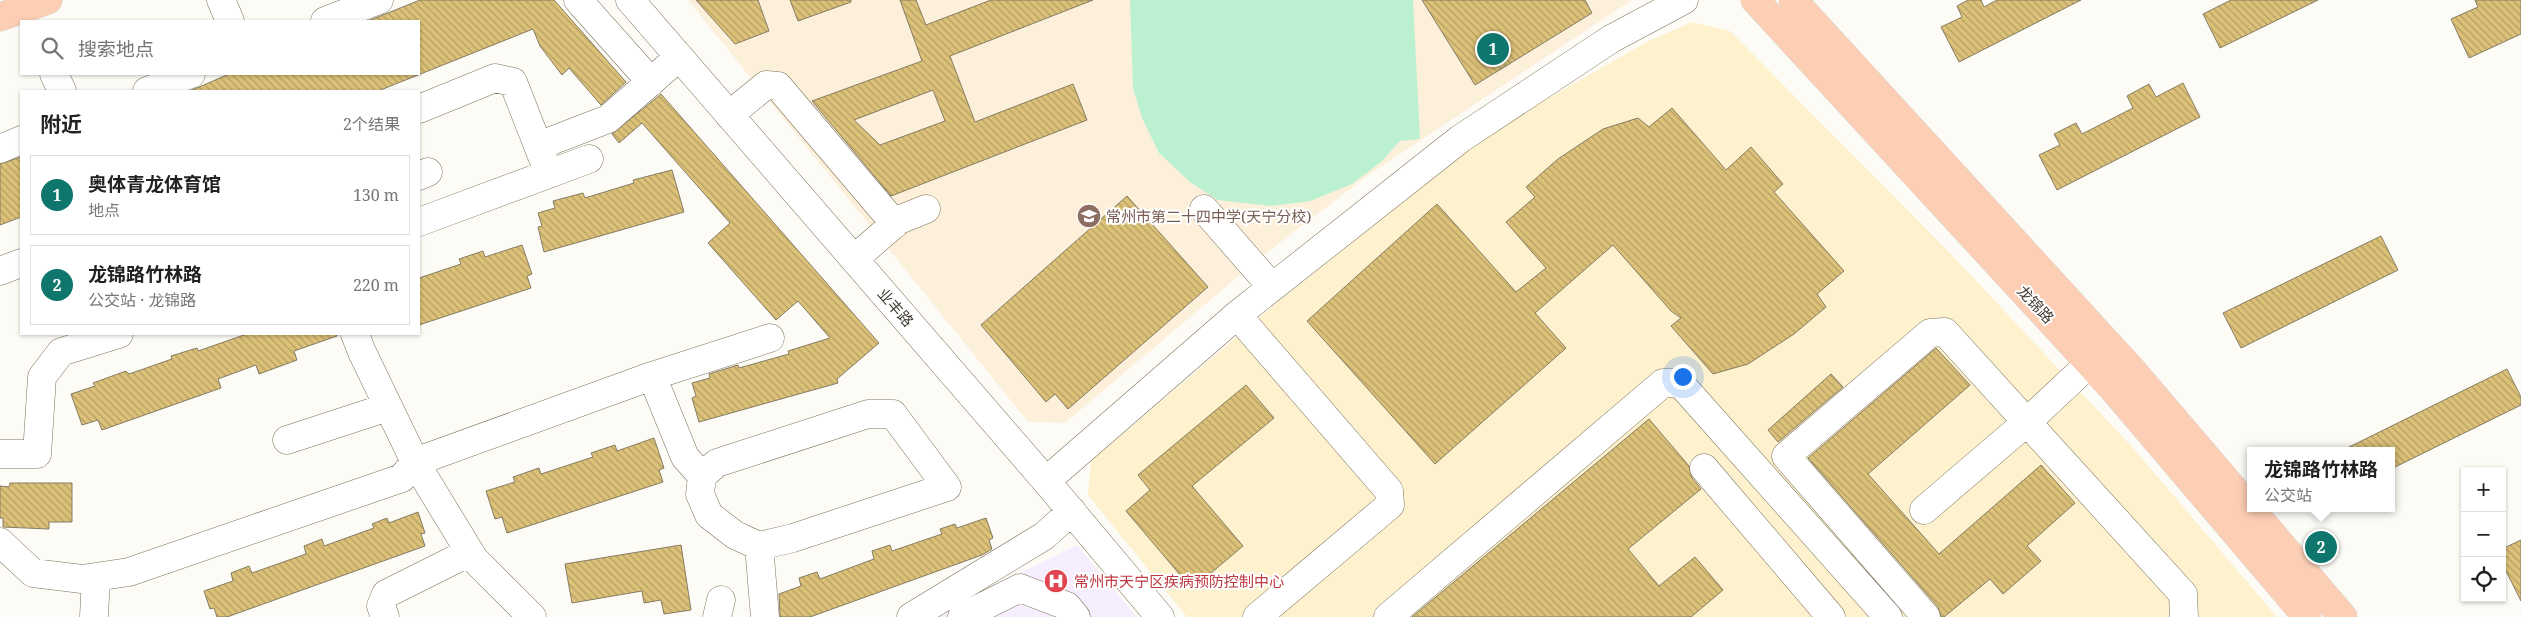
<!DOCTYPE html>
<html lang="zh">
<head>
<meta charset="utf-8">
<style>
  body { margin:0; font-family:"Noto Serif","Noto Sans SC",serif; background:#f6f6f6; color:#222 }
  .controls { position:absolute; right:15px; bottom:15px; display:grid; overflow:hidden; border-radius:0px; box-shadow:0 1px 4px #0004 }
  .controls button { width:45px; height:45px; display:grid; place-items:center; padding:0; border:0; border-bottom:1px solid #e0e0e0; background:#fff; color:#222; font:25px sans-serif }
  .you { position:absolute; left:1682px; top:376px; width:18px; height:18px; margin:-12px; border:4px solid #fff; border-radius:50%; background:#1a73e8; box-shadow:0 0 0 8px #1a73e833 }
  .badge { display:grid; place-items:center; width:32px; height:32px; border-radius:50%; background:#0f766e; color:#fff; font-size:16px; font-weight:700 }
  .pin { position:absolute; translate:-50% -50%; border:2px solid #fff; box-shadow:0 1px 5px #0006 }
  .popup { position:absolute; left:2247px; top:447px; width:148px; height:65px; box-sizing:border-box; display:grid; place-content:center; border-radius:0px; background:#fff; filter:drop-shadow(0 1px 4px #0005); font-size:16px; white-space:nowrap; color:#767676 }
  .popup b { font-size:19px; color:#222 }
  .popup::after { content:''; position:absolute; left:50%; top:100%; margin-left:-10px; border:10px solid transparent; border-top-color:#fff }
  .list { margin:0; padding:0; list-style:none }
  h2 { display:flex; justify-content:space-between; align-items:center; height:65px; margin:0; padding:0 20px; font-size:21px }
  h2 small { font-size:16px; font-weight:400; color:#767676 }
  .list li { display:grid; grid-template-columns:32px 1fr auto; gap:15px; align-items:center; box-sizing:border-box; height:80px; margin:0 10px 10px; padding:0 10px; border:1px solid #e0e0e0; border-radius:0px }
  .list b { display:block; font-size:19px; white-space:nowrap }
  .list p { margin:0; font-size:16px; white-space:nowrap; color:#767676 }
  .list em { font-size:16px; font-style:normal; color:#767676 }
  .icon { flex:none; width:28px; height:28px; fill:none; stroke:currentColor; stroke-width:2; stroke-linecap:round; stroke-linejoin:round }
  .map { position:relative; flex:none; width:2521px; height:617px; overflow:hidden }
  .search { position:absolute; background:#fff; box-shadow:0 1px 4px #0004; left:20px; top:20px; width:400px; height:55px; display:flex; align-items:center; gap:12px; box-sizing:border-box; padding:0 18px; border-radius:0px; color:#767676; font-size:19px }
  .panel { position:absolute; background:#fff; box-shadow:0 1px 4px #0004; left:20px; top:90px; width:400px; height:245px; border-radius:0px }
  .map>svg:first-child { display:block }
</style>
</head>
<body>
<div class="map">
<svg width="2521" height="617" viewBox="0 0 2521 617">
  <defs>
    <pattern id="building-back-hatch" width="6" height="6" patternUnits="userSpaceOnUse" patternTransform="scale(1.25)"><rect width="6" height="6" fill="#dcc178"/><path d="M-1 5l2 2M0 0l6 6M5-1l2 2" fill="none" stroke="#b49e63"/></pattern>
  </defs>
  <rect width="100%" height="100%" fill="#fdfbf6"/>
  <path fill="#fef1ce" d="M1692,22L1730,31L1950,253L2133,448L2277,617H1187L1088,495L1091,461L1279,301L1496,128L1647,42Z"/>
  <path fill="#fcf0db" d="M688,0H1632L1370,174L1261,257L1065,423L1028,422Z"/>
  <path fill="#f6eefe" d="M1077,545L1137,617H931Z"/>
  <path fill="#bbf0d0" d="M1130,0H1413L1420,139L1400,141L1381,162L1352,184L1310,201L1271,206L1218,200L1190,182L1159,153L1142,118L1133,88Z"/>
  <path fill="url(#building-back-hatch)" stroke="#857c63" fill-rule="evenodd" d="M420,0H554L626,82L601,105L569,68L562,75L540,46L533,29L378,91H190L229,74H419V21H368Z
    M696,0H758L769,31L735,44Z
    M790,0H851V2L798,21Z
    M900,0H916L926,25L991,0H1093L950,56L975,122L1073,84L1087,120L891,196L812,101L922,61ZM933,90L945,121L880,145L854,120Z
    M1422,0H1585L1592,13L1475,85Z
    M1968,0H1981L1984,7L1997,0H2081L1959,62L1941,27L1962,17L1957,6Z
    M2231,0H2318L2220,48L2203,14Z
    M2475,0H2521V34L2469,58L2451,19L2478,7Z
    M2183,83L2200,117L2057,190L2039,155L2060,145L2054,134L2076,123L2082,134L2133,108L2127,96L2149,84L2156,97Z
    M661,94L879,343L837,379L838,383L699,422L692,398L696,396L692,383L710,378L709,374L738,365L739,368L789,354L788,351L830,338L798,301L776,320L708,243L730,223L642,123L619,143L612,134Z
    M1672,108L1726,170L1751,147L1783,184L1774,192L1844,271L1817,294L1826,307L1794,334L1748,364L1713,374L1671,326L1681,318L1671,311L1613,245L1535,313L1566,348L1435,464L1307,321L1437,204L1516,292L1546,268L1506,222L1535,197L1526,187L1558,159L1603,129L1638,118L1649,127Z
    M21,157V217L0,225V164Z
    M672,170L684,212L544,252L538,227L542,226L538,213L555,208L553,201L583,193L585,198L634,183L633,180Z
    M1127,196L1208,287L1068,409L1055,394L1046,402L981,325Z
    M2381,236L2398,270L2241,348L2223,313Z
    M522,245L532,274L527,276L531,288L419,325V278L461,264L459,259L483,251L485,257Z
    M247,334H337V336L294,351L297,360L259,374L256,365L218,379L221,388L102,430L98,420L82,425L71,394L95,386L93,383L126,371L129,374L172,359L171,356L197,348L198,351Z
    M1936,348L1970,385L1868,474L1939,554L2041,465L2075,503L2027,546L2041,561L2003,594L1990,579L1944,617H1941L1938,607L1808,458Z
    M2507,369L2521,397V405L2391,469V451H2341Z
    M1831,374L1843,387L1778,442L1768,430Z
    M1246,385L1274,418L1192,486L1243,546L1192,589L1126,511L1150,490L1138,475Z
    M1649,419L1689,466L1692,478L1701,489L1628,549L1659,586L1695,557L1723,590L1691,617H1412Z
    M654,438L664,468L659,470L663,482L507,533L502,517L495,519L486,491L515,482L513,477L539,468L541,474L593,457L591,453L615,445L617,451Z
    M10,483H72V522H49V529L3,527V518H0V486L9,487Z
    M418,512L425,533L421,534L425,546L227,617H217L214,608L210,609L204,591L233,581L231,573L249,566L252,573L306,554L304,546L322,539L324,546L374,528L372,524L387,518L389,523Z
    M986,518L993,538L989,540L992,549L982,555L810,617H780L779,594L801,586L799,578L817,572L820,579L874,559L872,551L890,545L892,551L942,534L940,529L955,524L957,528Z
    M2521,540V601L2502,563V549Z
    M681,545L691,610L664,614L661,600L644,603L642,591L572,603L565,564Z"/>
  <g fill="none" stroke-linecap="round" stroke-linejoin="round">
    <g stroke="#7c735a" stroke-width="29">
      <path id="minor" d="M221,0L230,21
        M578,0L651,82
        M630,0L1046,481L1160,617
        M325,21L379,0
        M54,74L62,91
        M147,91L191,74
        M419,109L495,78L513,82L549,174
        M729,115L766,85L778,86L895,224
        M538,146L608,119L679,57
        M0,149L21,140
        M419,176L428,172
        M1204,209L1272,287
        M419,222L589,159
        M854,259L899,220L926,209
        M0,271L21,263
        M1237,315L1389,491L1390,505L1257,617
        M355,334L362,352L415,462L474,559L532,617
        M652,376L685,457L702,476
        M868,414H893L947,487L793,538L759,546L735,535L709,515L700,494L702,476L717,463Z
        M287,440L388,407
        M0,454H37L42,377L61,352L119,334
        M1704,468L1831,617
        M1046,481L1237,315L1460,139L1611,39L1684,0
        M1924,510L2027,422L2090,363
        M0,542L33,573L82,579L129,572L402,478L415,462L652,376L770,338
        M759,546L765,617
        M94,617L96,577
        M385,617L381,606L386,594L470,552
        M717,617L721,600
        M911,617L1044,536L1072,511
        M962,617L1020,588L1067,606L1076,617
        M1388,617L1663,383H1680L1888,617
        M1926,617L1786,456L1930,333L1945,332L2183,594L2184,617"/>
    </g>
    <g stroke="#d9d8d6" stroke-width="29">
      <path id="major" d="M1755,0L2114,390L2307,617
        M1793,0L2132,370L2343,617
        M0,17L48,0"/>
    </g>
    <use href="#minor" stroke="#fff" stroke-width="28"/>
    <use href="#major" stroke="#fcceb4" stroke-width="28"/>
  </g>
  <defs>
    <g id="school-disc" transform="scale(1.25)"><circle r="9.5" fill="#8d6e63" stroke="#fff"/><path d="M0-5L7-2L0 1L-7-2ZM-4 1L0 2.5L4 1V4Q0 6-4 4Z" fill="#fff"/></g>
    <g id="hospital-disc" transform="scale(1.25)"><circle r="9.5" fill="#e0444e" stroke="#fff"/><path d="M-5-5h3v3.5h4V-5h3V5h-3V1.5h-4V5h-3Z" fill="#fff"/></g>
  </defs>
  <g fill-rule="evenodd">
    <use href="#school-disc" x="1089" y="216"/>
    <use href="#hospital-disc" x="1056" y="581"/>
  </g>
  <g text-anchor="middle" dominant-baseline="central" stroke-width="4" stroke-linejoin="round" paint-order="stroke">
    <g font-size="15" fill="#785e54" stroke="#fff" text-anchor="start">
      <text x="1106" y="216">常州市第二十四中学(天宁分校)</text>
    </g>
    <g font-size="15" fill="#403c31" stroke="#fff">
      <text transform="translate(2036 304) rotate(47)">龙锦路</text>
      <text transform="translate(896 307) rotate(49)">业丰路</text>
    </g>
    <g font-size="15" fill="#be3a42" stroke="#fff" text-anchor="start">
      <text x="1074" y="581">常州市天宁区疾病预防控制中心</text>
    </g>
  </g>
</svg>
<div class="controls">
<button>+</button>
<button>−</button>
<button><svg class="icon" aria-label="locate" viewBox="0 0 24 24"><circle cx="12" cy="12" r="6"/><path d="M12 2v4M12 18v4M2 12h4M18 12h4"/></svg></button>
</div>
<div class="you"></div>
<div class="pin badge" style="left:1493px;top:49px">1</div>
<div class="pin badge" style="left:2321px;top:547px">2</div>
<div class="popup"><b>龙锦路竹林路</b>公交站</div>
<div class="search"><svg class="icon" aria-label="search" viewBox="0 0 24 24"><circle cx="10" cy="10" r="6"/><path d="M15 15l6 6"/></svg>搜索地点</div>
<section class="panel">
<h2>附近<small>2个结果</small></h2>
<ul class="list">
<li><span class="badge">1</span><div><b>奥体青龙体育馆</b><p>地点</p></div><em>130 m</em></li>
<li><span class="badge">2</span><div><b>龙锦路竹林路</b><p>公交站 · 龙锦路</p></div><em>220 m</em></li>
</ul>
</section>
</div>
</body>
</html>
